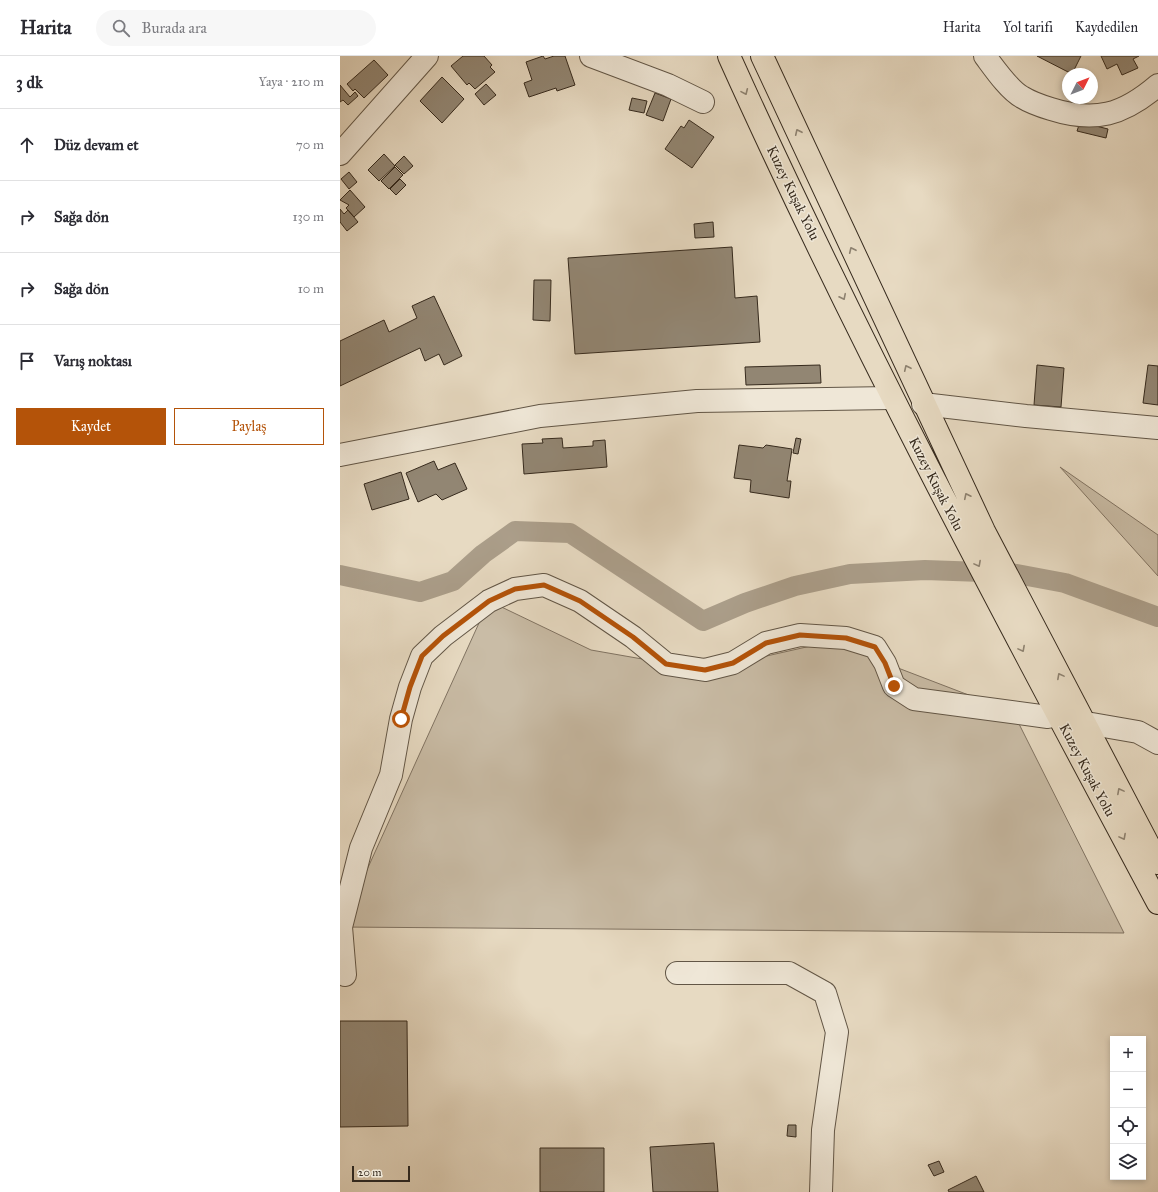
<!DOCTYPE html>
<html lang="tr">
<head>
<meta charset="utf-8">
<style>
  body { margin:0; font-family:"IM FELL Great Primer",serif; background:#f7f7f7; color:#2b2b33 }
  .controls { position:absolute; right:12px; bottom:12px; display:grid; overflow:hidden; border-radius:0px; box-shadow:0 2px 6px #0003 }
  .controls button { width:36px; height:36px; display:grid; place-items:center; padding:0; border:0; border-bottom:1px solid #e1e1e2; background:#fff; color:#2b2b33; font:20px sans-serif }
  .compass { position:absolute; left:722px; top:12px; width:36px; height:36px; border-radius:50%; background:#fff; box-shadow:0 2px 6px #0003; rotate:48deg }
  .scale { position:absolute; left:12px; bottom:10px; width:58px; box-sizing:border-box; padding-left:4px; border:2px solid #362a1d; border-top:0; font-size:11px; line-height:14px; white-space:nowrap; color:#362a1d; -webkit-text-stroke:3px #efe7d7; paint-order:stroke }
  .stop { position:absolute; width:12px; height:12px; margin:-9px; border:3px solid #b45309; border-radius:50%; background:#fff }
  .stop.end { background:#b45309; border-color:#fff; box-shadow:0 1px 4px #0008 }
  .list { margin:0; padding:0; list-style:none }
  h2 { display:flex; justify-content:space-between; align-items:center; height:52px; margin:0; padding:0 16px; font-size:17px }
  h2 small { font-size:13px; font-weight:400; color:#7c7c81 }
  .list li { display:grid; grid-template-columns:26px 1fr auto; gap:12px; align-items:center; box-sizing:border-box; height:72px; padding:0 16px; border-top:1px solid #e1e1e2 }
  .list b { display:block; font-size:15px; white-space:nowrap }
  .list em { font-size:13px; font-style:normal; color:#7c7c81 }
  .actions { display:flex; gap:8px; padding:12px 16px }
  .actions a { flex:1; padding:9px 0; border:1px solid #b45309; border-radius:0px; text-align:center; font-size:14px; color:#b45309 }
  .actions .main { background:#b45309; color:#fff }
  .icon { flex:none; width:22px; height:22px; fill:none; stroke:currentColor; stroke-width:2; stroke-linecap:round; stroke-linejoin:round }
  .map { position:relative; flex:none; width:818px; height:1136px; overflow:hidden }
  header { display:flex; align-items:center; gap:24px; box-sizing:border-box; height:56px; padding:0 20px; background:#fff; border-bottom:1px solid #e1e1e2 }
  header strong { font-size:19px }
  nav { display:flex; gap:22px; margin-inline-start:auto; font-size:14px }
  .search { width:280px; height:36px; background:#f7f7f7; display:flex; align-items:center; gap:10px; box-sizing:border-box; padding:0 14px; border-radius:22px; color:#7c7c81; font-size:15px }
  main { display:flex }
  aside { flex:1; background:#fff }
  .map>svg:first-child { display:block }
</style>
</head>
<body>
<header>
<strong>Harita</strong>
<div class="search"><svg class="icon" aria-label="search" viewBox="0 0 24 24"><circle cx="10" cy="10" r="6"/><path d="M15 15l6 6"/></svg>Burada ara</div>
<nav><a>Harita</a><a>Yol tarifi</a><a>Kaydedilen</a></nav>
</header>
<main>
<aside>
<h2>3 dk<small>Yaya · 210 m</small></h2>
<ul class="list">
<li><svg class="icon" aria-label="ahead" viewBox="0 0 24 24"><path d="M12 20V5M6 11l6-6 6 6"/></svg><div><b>Düz devam et</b></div><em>70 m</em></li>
<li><svg class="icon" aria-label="right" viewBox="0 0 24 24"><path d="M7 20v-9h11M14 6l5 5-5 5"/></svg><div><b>Sağa dön</b></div><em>130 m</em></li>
<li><svg class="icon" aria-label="right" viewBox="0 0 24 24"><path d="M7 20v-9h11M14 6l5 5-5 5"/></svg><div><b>Sağa dön</b></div><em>10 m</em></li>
<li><svg class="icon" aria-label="arrive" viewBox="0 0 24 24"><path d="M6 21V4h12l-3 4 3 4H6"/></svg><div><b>Varış noktası</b></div></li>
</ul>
<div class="actions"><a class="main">Kaydet</a><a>Paylaş</a></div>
</aside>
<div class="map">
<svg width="818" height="1136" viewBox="0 0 818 1136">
  <rect width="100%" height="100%" fill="#e7dac2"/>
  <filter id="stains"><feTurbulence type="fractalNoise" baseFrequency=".005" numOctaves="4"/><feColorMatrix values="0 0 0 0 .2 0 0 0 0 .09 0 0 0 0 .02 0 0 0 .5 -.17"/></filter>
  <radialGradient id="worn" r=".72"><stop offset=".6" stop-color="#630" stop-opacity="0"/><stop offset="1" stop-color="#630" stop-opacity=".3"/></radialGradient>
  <path fill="#c9bca6" stroke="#807362" d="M720,411L818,479V520Z
    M149,545L251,594L365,614L506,582L545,607L673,656L784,877L1,871Z"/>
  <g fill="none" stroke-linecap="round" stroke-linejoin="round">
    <path stroke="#ab9e8a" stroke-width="20" d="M0,519L80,536L113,525L143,498L175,475L230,477L363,565L405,547L455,530L510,518L585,514L671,517L725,527L818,561"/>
  </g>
  <path fill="#928673" stroke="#362a1d" d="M123,0H144L152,9L150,11L155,16L135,33L129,27L127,29L111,10Z
    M203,0L205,3L214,0H225L235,29L217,35L216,32L189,41L184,27L192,24L186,6Z
    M697,0H741L732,18Z
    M761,0H799L793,3L798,12L782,19L777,8L767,13Z
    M34,4L48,19L24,42L15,33L13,35L7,28Z
    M102,21L124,43L102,67L80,45Z
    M146,28L156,39L144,49L135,38Z
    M0,29L10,41L15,36L18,40L8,49L3,44L0,46Z
    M315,37L331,43L323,65L306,59Z
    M292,42L307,45L304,57L289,54Z
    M349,64L374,81L352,112L325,93L341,70L344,72Z
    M740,66L768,73L766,82L737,75Z
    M44,98L55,110L39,125L28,114Z
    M64,100L73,110L64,118L55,109Z
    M55,111L63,119L49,133L41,125Z
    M9,116L17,126L9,133L1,123Z
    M60,123L66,129L56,139L50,133Z
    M10,134L25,151L14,161L6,152L9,149L0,144Z
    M0,153L4,158L8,154L18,166L7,175L0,166Z
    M373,166L374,181L355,182L354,168Z
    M392,191L395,242L417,240L420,286L235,298L228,202Z
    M194,224H211L210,265L193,264Z
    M94,240L122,300L104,309L99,298L85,305L80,292L0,330V285L44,264L49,276L77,262L72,250Z
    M480,309L481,327L406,329L405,311Z
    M697,309L724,312L721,351L694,349Z
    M808,309L818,310V349L803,347Z
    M222,382L223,392L253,390V385L265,384L267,411L184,418L182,388L203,387L202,383Z
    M456,382L461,383L458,398L453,397Z
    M399,389L423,392L426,389L452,393L447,425H451L449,442L410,436L411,424L394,422Z
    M94,405L98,414L115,407L127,433L102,444L96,438L78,446L66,417Z
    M61,416L69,443L32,454L24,428Z
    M0,965H67L68,1070L0,1071Z
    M448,1069H456V1081L447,1080Z
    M374,1087L378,1136H313L310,1091Z
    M200,1092H264V1136H200Z
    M599,1105L604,1116L594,1120L588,1109Z
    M636,1120L644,1136H609L608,1134Z"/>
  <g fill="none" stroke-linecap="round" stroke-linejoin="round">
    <g stroke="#625646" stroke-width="24">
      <path id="minor" d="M251,0L328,29L363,46
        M645,0C654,12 669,34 682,41C690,46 701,50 711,53C755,67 783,59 818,29
        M0,98L87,0
        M583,348L686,360L818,372
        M0,399L200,360L357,345L551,342
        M752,668L798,676L818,687
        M337,917H449L485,937L497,976L483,1074L481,1136
        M5,919L1,871L21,792L51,719L61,663L70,631L82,600L103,580L149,545L175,533L204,529L240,545L293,581L326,608L365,614L393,607L426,587L460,579L506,582L535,591L545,607L554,630L574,643L708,661"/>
    </g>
    <g stroke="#362a1d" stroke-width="24">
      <path id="major" d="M389,0C519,289 669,568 818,847
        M422,0L644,475L818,807"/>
    </g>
    <use href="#minor" stroke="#efe7d7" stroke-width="22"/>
    <use href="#major" stroke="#e7dac2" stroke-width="22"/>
  </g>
  <defs><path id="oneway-chevron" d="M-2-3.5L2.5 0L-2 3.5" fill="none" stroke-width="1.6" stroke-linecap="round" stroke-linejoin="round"/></defs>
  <g stroke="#8e8270">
    <use href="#oneway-chevron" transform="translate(405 36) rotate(66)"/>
    <use href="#oneway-chevron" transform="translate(458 76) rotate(-115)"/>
    <use href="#oneway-chevron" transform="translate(512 194) rotate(-115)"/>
    <use href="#oneway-chevron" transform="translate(503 241) rotate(64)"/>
    <use href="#oneway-chevron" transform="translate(567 312) rotate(-115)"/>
    <use href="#oneway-chevron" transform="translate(627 440) rotate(-116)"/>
    <use href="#oneway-chevron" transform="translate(638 508) rotate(62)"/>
    <use href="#oneway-chevron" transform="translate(682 593) rotate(62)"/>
    <use href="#oneway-chevron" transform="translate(720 620) rotate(-118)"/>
    <use href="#oneway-chevron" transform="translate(780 735) rotate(-118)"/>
    <use href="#oneway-chevron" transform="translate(783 781) rotate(62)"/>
  </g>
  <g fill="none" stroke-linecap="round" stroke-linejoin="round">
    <path stroke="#b45309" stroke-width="5" d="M61,663L70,631L82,600L103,580L149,545L175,533L204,529L240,545L293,581L326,608L365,614L393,607L426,587L460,579L506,582L535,591L545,607L554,630"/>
  </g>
  <g text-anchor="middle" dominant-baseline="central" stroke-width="3" stroke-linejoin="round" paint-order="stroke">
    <g font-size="14" fill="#362a1d" stroke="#efe7d7">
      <text transform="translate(453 137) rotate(64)">Kuzey Kuşak Yolu</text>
      <text transform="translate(596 428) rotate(63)">Kuzey Kuşak Yolu</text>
      <text transform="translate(747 714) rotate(62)">Kuzey Kuşak Yolu</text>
    </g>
  </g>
  <rect width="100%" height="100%" filter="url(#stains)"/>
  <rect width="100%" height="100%" fill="url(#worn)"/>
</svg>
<div class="controls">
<button>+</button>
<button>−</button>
<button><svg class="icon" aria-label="locate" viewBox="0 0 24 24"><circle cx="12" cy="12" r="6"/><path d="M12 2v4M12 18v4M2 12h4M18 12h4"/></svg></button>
<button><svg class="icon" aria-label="layers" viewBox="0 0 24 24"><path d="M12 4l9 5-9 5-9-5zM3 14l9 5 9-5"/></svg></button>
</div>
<svg class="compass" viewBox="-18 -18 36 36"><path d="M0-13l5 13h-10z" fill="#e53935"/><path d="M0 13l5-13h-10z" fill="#7c7c81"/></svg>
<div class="scale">20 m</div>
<div class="stop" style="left:61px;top:663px"></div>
<div class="stop end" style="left:554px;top:630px"></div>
</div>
</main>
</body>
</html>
